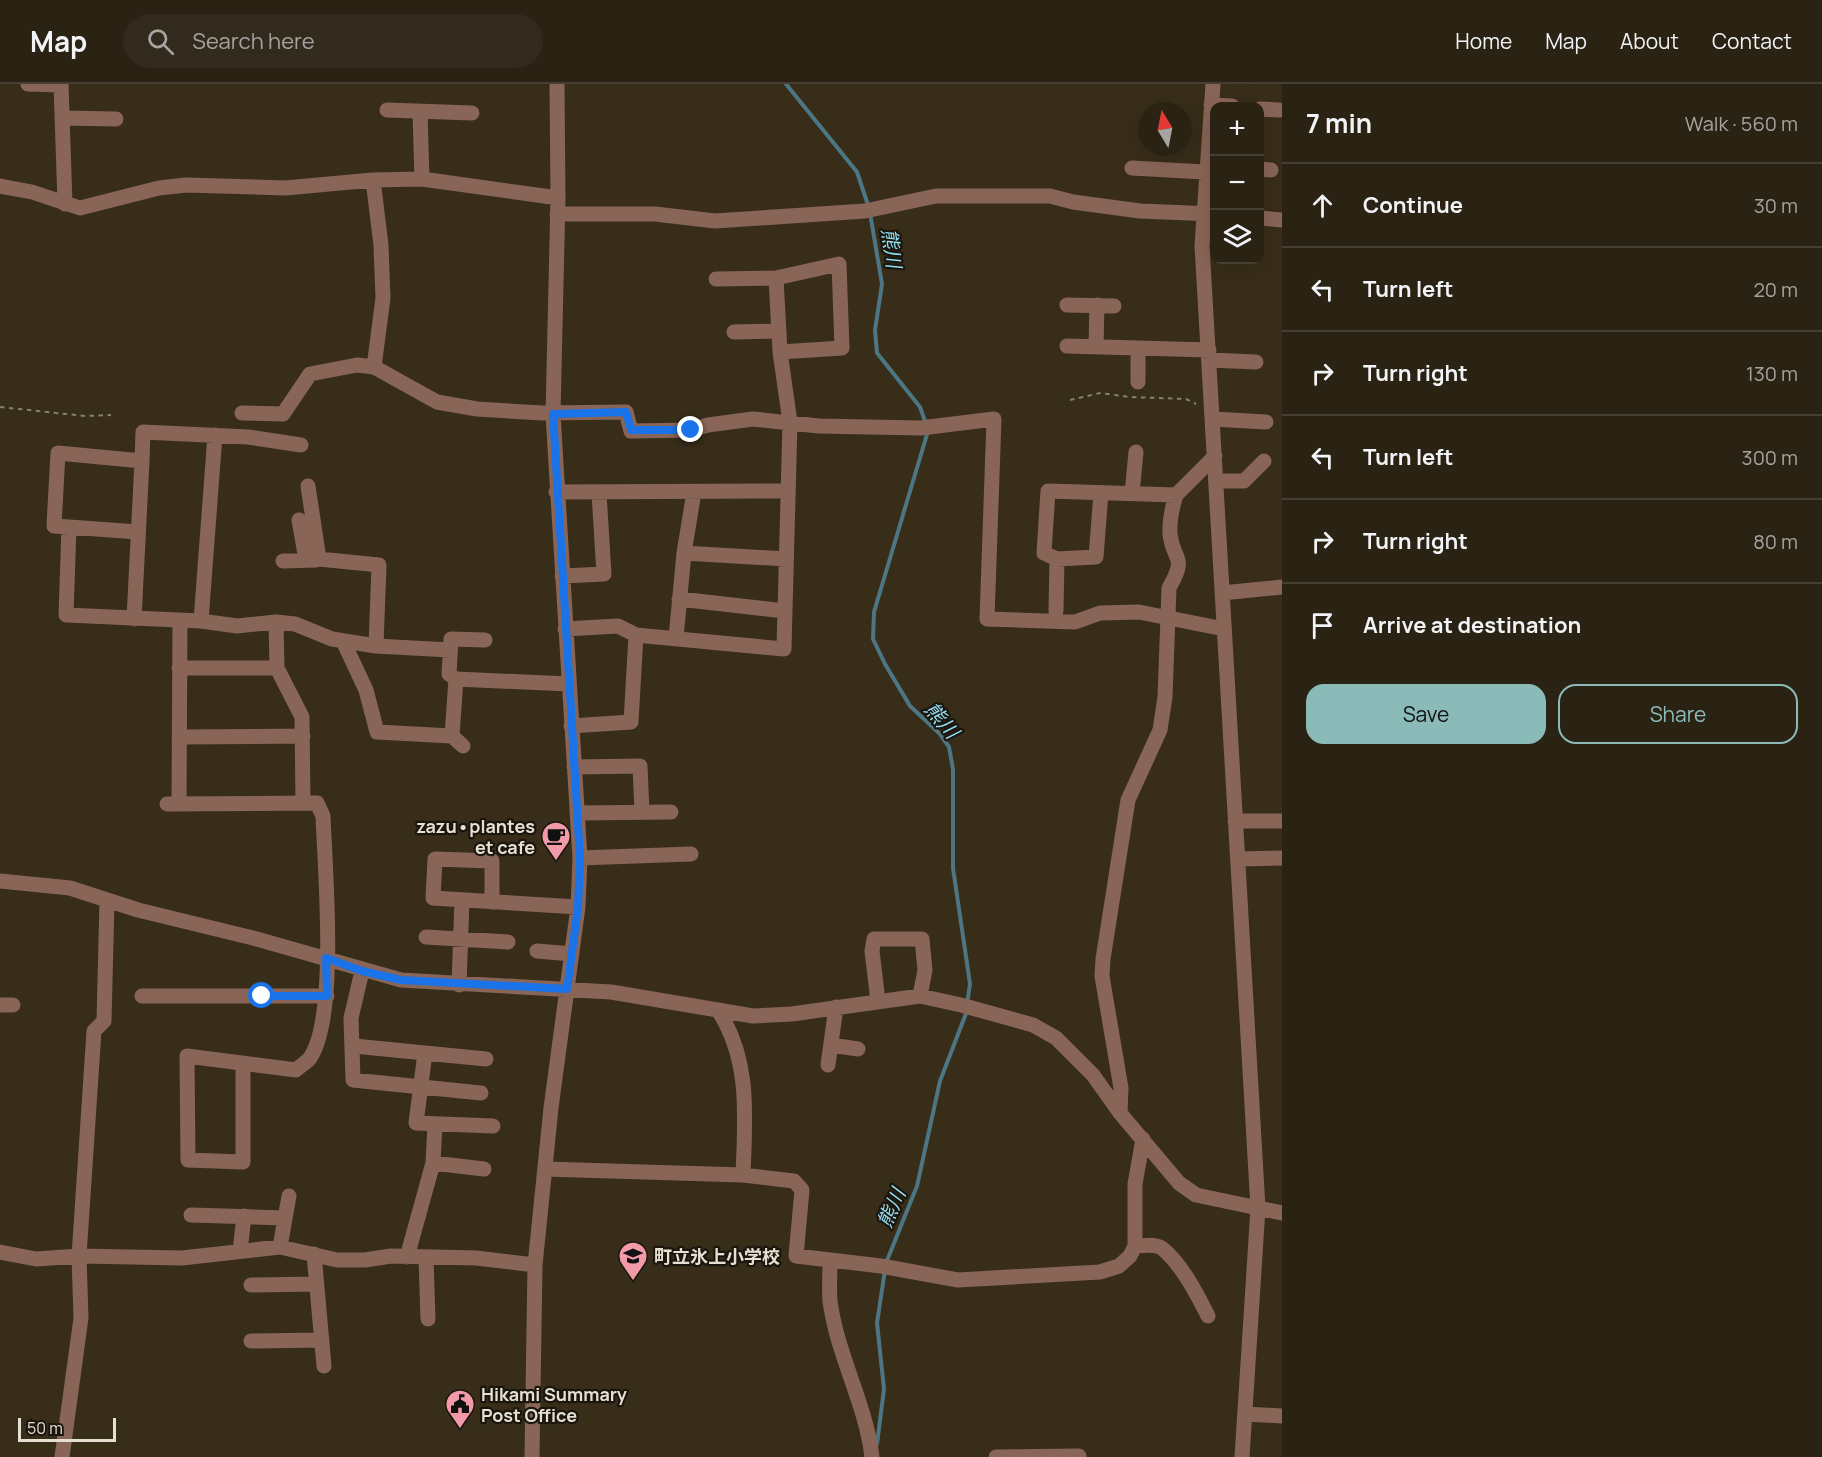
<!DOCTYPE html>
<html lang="en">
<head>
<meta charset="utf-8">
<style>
  body { margin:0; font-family:Manrope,"Noto Sans JP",sans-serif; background:#322a1c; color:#f1f3f6 }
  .controls { position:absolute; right:18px; top:18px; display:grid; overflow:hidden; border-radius:12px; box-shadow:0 6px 24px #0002 }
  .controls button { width:54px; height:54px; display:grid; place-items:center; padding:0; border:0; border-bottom:2px solid #463f33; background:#2a2213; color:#f1f3f6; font:30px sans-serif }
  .compass { position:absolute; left:1138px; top:18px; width:54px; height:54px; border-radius:50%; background:#2a2213; box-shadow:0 6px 24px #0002; rotate:350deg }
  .scale { position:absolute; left:18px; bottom:15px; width:98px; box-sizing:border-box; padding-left:6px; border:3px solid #e6e0d3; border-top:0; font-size:16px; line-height:21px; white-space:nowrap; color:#e6e0d3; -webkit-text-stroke:4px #1b160d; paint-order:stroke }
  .stop { position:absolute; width:18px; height:18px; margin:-14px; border:4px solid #1a73e8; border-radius:50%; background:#fff }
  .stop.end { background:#1a73e8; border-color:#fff; box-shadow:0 2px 6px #0008 }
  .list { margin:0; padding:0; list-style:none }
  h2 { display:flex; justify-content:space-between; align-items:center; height:78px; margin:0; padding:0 24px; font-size:26px }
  h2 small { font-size:20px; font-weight:400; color:#a5a4a0 }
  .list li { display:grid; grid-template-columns:39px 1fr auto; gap:18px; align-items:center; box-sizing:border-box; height:84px; padding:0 24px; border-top:2px solid #463f33 }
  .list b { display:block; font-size:22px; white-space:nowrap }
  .list em { font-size:20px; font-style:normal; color:#a5a4a0 }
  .actions { display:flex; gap:12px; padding:18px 24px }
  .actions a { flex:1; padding:14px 0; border:2px solid #8bbbb9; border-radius:18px; text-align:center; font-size:21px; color:#8bbbb9 }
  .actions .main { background:#8bbbb9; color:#111 }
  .icon { flex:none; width:33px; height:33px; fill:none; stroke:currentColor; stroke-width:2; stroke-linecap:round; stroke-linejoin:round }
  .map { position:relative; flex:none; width:1282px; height:1373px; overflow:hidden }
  header { display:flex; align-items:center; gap:36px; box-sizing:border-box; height:84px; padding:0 30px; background:#2a2213; border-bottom:2px solid #463f33 }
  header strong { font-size:28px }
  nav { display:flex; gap:33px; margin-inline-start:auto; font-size:21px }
  .search { width:420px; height:54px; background:#322a1c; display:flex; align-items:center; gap:15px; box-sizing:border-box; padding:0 21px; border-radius:33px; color:#a5a4a0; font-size:22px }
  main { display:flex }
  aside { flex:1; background:#2a2213 }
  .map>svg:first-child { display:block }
</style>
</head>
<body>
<header>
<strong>Map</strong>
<div class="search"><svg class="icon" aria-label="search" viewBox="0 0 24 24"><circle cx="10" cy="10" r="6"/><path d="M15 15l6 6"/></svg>Search here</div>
<nav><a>Home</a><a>Map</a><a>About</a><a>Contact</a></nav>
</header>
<main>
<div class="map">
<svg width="1282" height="1373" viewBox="0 0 1282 1373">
  <rect width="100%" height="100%" fill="#382d19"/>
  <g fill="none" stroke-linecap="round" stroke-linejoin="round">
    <path stroke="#4c7683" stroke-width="4" d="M786,0L857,88L868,121
      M870,129L882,200L875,246L877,269L920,323L926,340
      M928,347L874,528L873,555L885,580L910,622L940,650L949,663L953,685V784L970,900L967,920
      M886,1179L917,1102L940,997L967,927
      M877,1360L884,1305L877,1239L885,1186"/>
    <path stroke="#887f6e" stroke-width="2" stroke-dasharray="4.5 4.5" stroke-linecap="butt" d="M1070,316L1100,309L1130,313L1186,315L1196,320
      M0,323L85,332L111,331"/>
    <path stroke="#886557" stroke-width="15" d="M28,0L60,1
      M61,0L65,120
      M1213,0L1202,162L1258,1124L1242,1373
      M1211,21L1232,22
      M1260,25L1279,26
      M387,26L472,29
      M420,28L422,95
      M62,34L116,35
      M1132,84L1205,88
      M1260,85L1271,86
      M373,96L381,161L383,214L374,283
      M0,102L32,108L80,124L159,104L186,101L285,104L373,96L422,95L558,114
      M557,130H655L715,137L865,127L936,112H1050L1073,118L1140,127L1214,130
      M1260,134L1282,136
      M716,195L776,194L839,180L842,264L780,268
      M1067,221L1114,222
      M734,248L779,247
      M1067,262L1209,266
      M1096,263L1097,221
      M1209,276L1256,278
      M1138,298V264
      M242,329L283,330L310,290L357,281L374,283L437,318L477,325L542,329L626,328L631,347L691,346L708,341L753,335L819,342L921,344L994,335L987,535L1075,538L1100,529L1139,528L1224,545
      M1213,335L1266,338
      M301,361L248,353L143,348L142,377L58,369L54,442L69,443L66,531L201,537L237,542L276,538L295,540L332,555L376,562L450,566
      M1216,397H1244L1264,377
      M308,402L319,475L379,481L376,562
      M556,408L788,407
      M1132,410L1136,368
      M299,436L306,476
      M69,443L138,448
      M684,469L786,475
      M1057,475L1096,473L1101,409
      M283,477L316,476
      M562,492L604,490L599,409
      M1222,509L1282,503
      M679,515L785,527
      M1056,527L1057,475L1044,469L1048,407L1176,411L1215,372
      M134,535L142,377
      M201,537L215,351
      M276,538L277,584
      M565,545L618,542L636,551L784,565L790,338L780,268L776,194
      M676,554L684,469L694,408
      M343,557L366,606L377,648L452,652
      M179,584H277L302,633L303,719
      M456,595L569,600
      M571,642L631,638L636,551
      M179,653L303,652
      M463,662L452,652L456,595L449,590L451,555L485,556
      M574,683L640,682L642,728
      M167,720L317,719L323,732C325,786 338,933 310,974C306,979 300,982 296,986L187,972L188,1076L243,1078V979
      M179,720L180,537
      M577,729L671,728
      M1235,737H1282
      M580,774L691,770
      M1238,775L1282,774
      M0,797L70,804L138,826L253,854L401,896L611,908L753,932L792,930L920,912L961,921L1033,941L1056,954L1093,991L1120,1029L1179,1099L1196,1111L1282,1129
      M492,818V777L435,775L433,814C481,817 529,820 578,823
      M426,853L508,858
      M537,867L572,870
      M362,887L351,934L353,996L481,1009
      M459,901L462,816
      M142,912H327
      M878,917L872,867L874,855H922L925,886L920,912
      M0,921H13
      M718,926C751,977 745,1033 743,1091
      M831,961L858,965
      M354,962L486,975
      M425,969L416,1039L493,1042
      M828,981L836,923
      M1120,1029L1121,1004L1102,892L1103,875L1128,716L1160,646L1165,613L1169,504C1188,471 1173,478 1170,450C1169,436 1172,424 1176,411
      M433,1079L484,1085
      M545,1085L743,1091L794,1097L802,1106L796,1172L881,1182L958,1196L1100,1188L1119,1182L1130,1172L1135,1162V1100L1143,1055
      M191,1131L285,1134
      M1135,1162C1144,1162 1156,1159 1163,1165C1182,1181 1197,1210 1208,1232
      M280,1163L289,1112
      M240,1167L244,1132
      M0,1168L36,1175L79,1172L182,1174L280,1163L337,1176H365L391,1172L476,1174L535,1181
      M314,1170L324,1282
      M407,1173L433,1079L435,1040
      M426,1174L428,1235
      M830,1176C830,1189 829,1204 830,1217C837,1271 866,1320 872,1373
      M251,1201L316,1200
      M251,1257L322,1256
      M1245,1330L1282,1332
      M62,1373L81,1234L79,1172L94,947L104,937L107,816
      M532,1373L535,1181L551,1024L578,823L580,774L553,330L558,114L557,0
      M996,1373L1079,1372"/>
  </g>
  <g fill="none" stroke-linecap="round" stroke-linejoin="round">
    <path stroke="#1a73e8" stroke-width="8" d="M262,912H327L326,874L362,887L401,896L567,905L578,823L580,774L553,330L626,328L631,346H691"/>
  </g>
  <defs>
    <g id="cafe-pin" transform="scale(1.5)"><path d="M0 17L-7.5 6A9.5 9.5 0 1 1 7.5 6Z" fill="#f39aa8" stroke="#1b160d"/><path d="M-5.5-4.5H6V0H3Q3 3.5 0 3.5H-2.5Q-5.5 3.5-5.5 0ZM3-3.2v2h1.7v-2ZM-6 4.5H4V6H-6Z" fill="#111"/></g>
    <g id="school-pin" transform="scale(1.5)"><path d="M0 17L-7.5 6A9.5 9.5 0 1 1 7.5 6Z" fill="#f39aa8" stroke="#1b160d"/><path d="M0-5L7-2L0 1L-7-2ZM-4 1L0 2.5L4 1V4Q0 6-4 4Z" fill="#111"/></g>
    <g id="civic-pin" transform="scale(1.5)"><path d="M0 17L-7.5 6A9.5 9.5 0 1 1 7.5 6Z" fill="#f39aa8" stroke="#1b160d"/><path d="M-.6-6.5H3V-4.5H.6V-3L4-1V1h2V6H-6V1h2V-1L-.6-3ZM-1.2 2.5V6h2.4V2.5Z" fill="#111"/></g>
  </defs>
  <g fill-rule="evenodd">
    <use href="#cafe-pin" x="556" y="752"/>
    <use href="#school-pin" x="633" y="1172"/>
    <use href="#civic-pin" x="460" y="1320"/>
  </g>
  <g text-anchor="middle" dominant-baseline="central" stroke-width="4.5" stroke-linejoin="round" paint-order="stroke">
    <g font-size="18" font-weight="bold" fill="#e6e0d3" stroke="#1b160d" text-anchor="start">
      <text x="535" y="742" text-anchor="end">zazu•plantes<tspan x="535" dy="21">et cafe</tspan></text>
      <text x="654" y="1172">町立氷上小学校</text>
      <text x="481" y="1310">Hikami Summary<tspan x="481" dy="21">Post Office</tspan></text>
    </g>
    <g font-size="20" font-style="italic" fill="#92ddf4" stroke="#1b160d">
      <text transform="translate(892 164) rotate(82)">熊川</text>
      <text transform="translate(942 636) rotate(49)">熊川</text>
      <text transform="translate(891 1124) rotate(-67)">熊川</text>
    </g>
  </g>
</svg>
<div class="controls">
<button>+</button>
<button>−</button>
<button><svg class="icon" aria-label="layers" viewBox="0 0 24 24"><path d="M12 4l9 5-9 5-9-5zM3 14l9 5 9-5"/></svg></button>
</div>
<svg class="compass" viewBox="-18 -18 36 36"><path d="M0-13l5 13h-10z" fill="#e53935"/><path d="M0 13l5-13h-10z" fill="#a5a4a0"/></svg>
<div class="scale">50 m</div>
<div class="stop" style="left:262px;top:912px"></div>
<div class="stop end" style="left:691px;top:346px"></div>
</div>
<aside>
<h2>7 min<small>Walk · 560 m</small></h2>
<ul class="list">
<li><svg class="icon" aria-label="ahead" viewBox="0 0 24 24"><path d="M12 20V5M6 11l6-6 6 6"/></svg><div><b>Continue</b></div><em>30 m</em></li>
<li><svg class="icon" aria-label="left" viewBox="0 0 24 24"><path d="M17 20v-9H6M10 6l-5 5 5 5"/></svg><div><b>Turn left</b></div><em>20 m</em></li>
<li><svg class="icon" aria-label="right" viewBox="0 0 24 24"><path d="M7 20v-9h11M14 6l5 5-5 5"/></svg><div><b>Turn right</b></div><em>130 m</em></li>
<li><svg class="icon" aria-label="left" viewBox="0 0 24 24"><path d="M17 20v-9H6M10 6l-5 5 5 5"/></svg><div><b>Turn left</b></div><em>300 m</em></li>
<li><svg class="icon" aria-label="right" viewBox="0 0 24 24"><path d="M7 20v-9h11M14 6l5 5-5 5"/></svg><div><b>Turn right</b></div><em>80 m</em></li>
<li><svg class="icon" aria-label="arrive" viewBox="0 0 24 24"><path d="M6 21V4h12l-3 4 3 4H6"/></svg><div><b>Arrive at destination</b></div></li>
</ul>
<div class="actions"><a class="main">Save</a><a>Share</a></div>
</aside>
</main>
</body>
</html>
